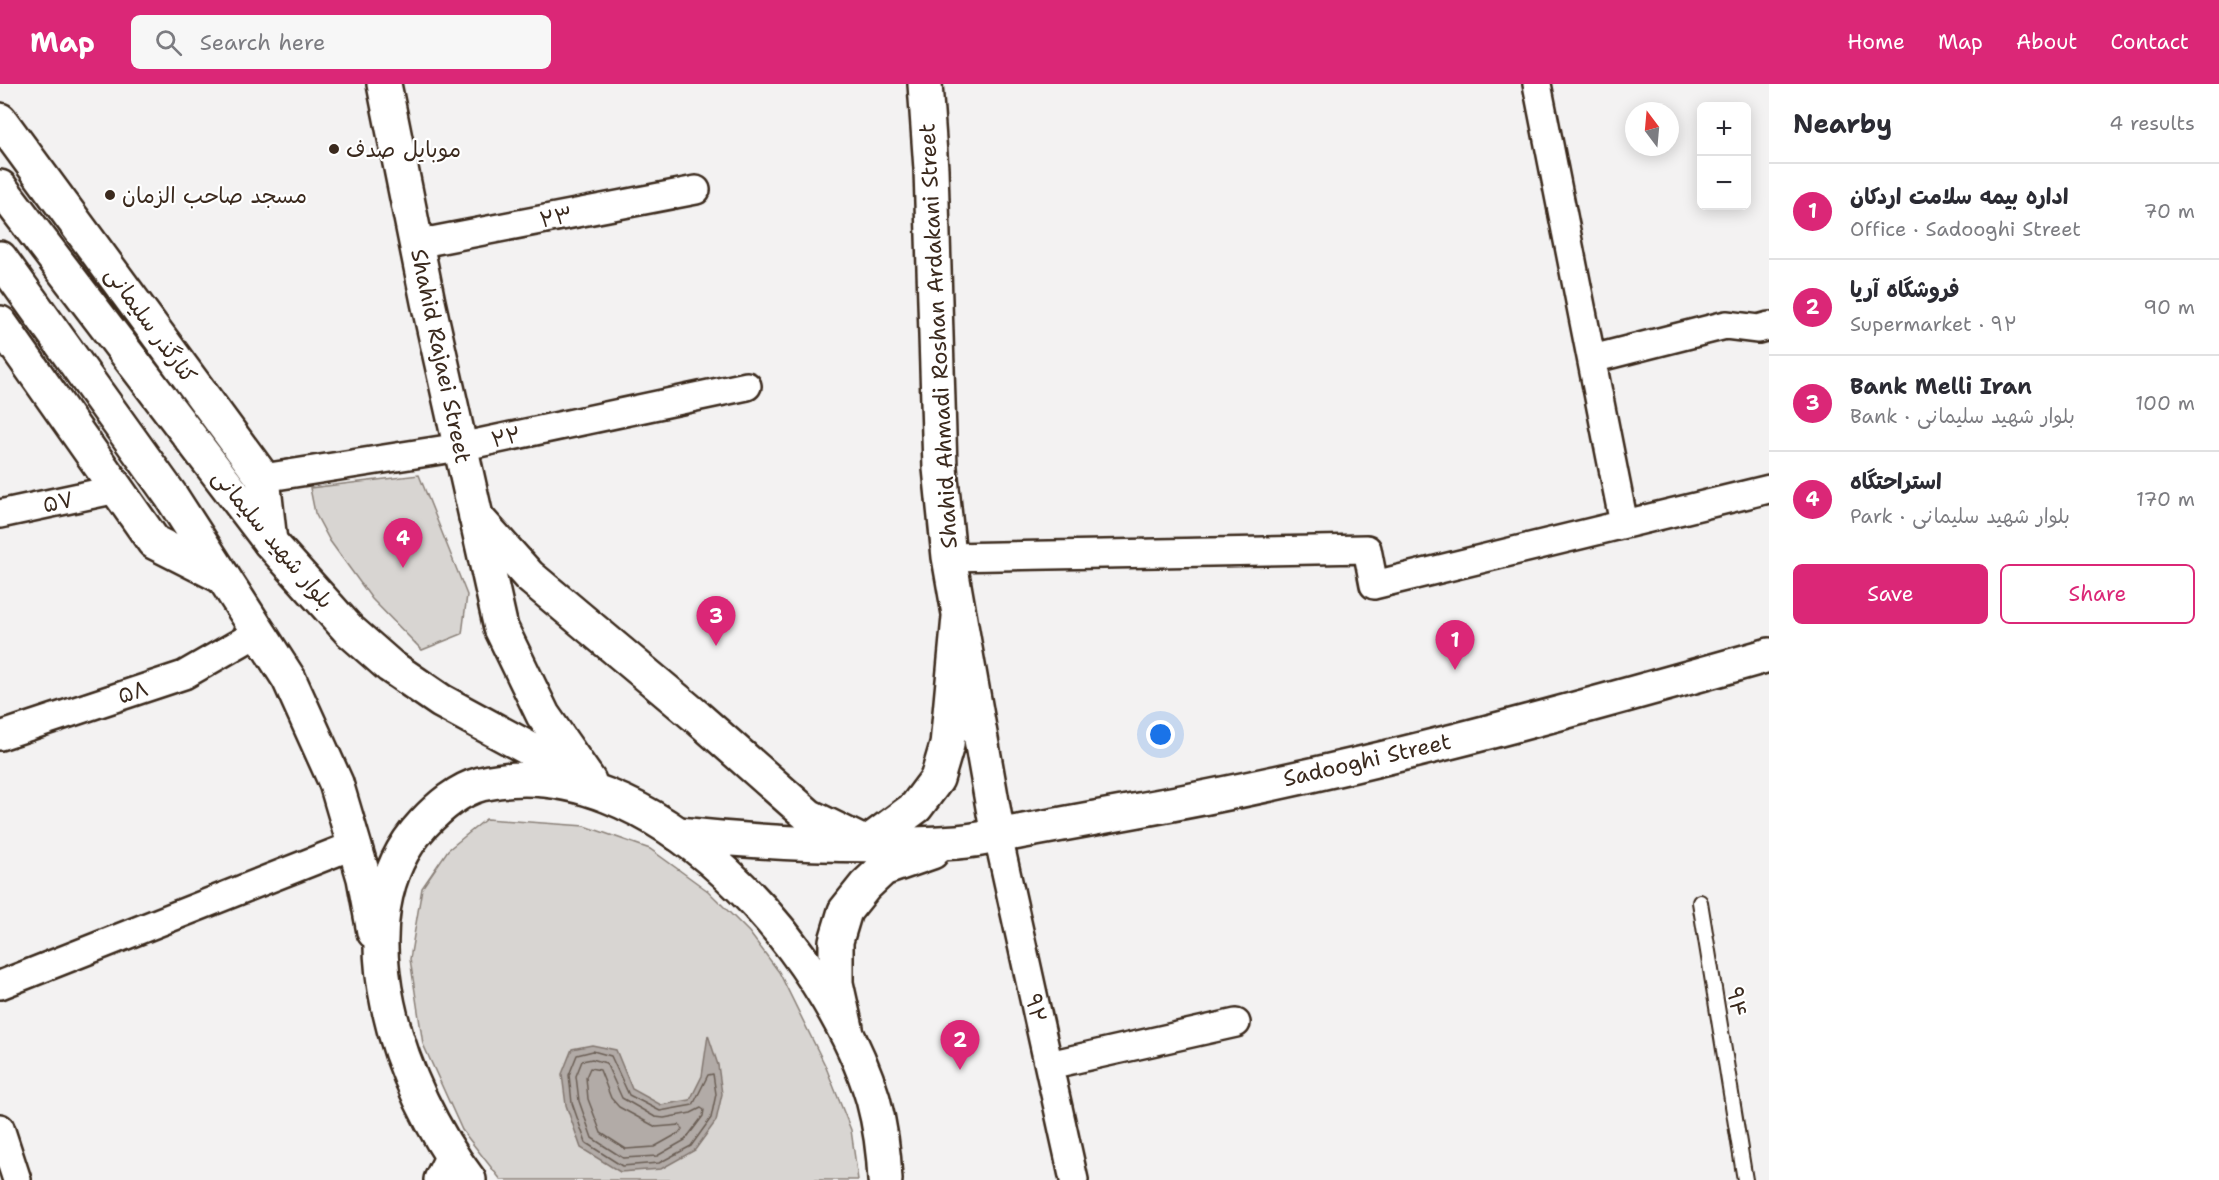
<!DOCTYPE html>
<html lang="en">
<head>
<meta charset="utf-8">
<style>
  body { margin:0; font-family:"Shantell Sans","Playpen Sans Arabic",sans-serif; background:#f7f7f7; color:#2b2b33 }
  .controls { position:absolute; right:18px; top:18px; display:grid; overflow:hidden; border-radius:9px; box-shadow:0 3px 15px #0003 }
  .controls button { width:54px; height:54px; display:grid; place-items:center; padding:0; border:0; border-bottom:2px solid #e1e1e2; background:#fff; color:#2b2b33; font:30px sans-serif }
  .compass { position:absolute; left:1625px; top:18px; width:54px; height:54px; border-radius:50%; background:#fff; box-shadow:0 3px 15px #0003; rotate:344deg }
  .you { position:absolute; left:1161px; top:651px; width:21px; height:21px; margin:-15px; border:4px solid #fff; border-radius:50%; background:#1a73e8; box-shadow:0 0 0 9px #1a73e833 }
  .badge { display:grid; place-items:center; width:39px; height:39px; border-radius:50%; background:#db2777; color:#fff; font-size:20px; font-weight:700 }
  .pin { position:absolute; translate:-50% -50px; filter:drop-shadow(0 2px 3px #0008) }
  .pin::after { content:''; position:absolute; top:32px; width:21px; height:18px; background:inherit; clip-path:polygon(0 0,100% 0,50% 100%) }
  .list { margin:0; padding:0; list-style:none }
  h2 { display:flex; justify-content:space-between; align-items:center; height:78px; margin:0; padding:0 24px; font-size:26px }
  h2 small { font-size:20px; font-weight:400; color:#7c7c81 }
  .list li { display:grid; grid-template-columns:39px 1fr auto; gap:18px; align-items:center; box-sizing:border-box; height:96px; padding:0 24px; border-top:2px solid #e1e1e2 }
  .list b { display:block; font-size:22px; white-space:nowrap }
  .list p { margin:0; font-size:20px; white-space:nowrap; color:#7c7c81 }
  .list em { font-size:20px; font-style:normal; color:#7c7c81 }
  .actions { display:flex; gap:12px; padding:18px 24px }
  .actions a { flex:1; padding:14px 0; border:2px solid #db2777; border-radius:9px; text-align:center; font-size:21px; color:#db2777 }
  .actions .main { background:#db2777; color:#fff }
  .icon { flex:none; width:33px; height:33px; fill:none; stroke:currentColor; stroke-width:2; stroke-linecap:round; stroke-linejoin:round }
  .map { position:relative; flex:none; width:1769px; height:1096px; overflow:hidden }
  header { display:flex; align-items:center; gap:36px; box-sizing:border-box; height:84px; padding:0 30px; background:#db2777; color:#fff }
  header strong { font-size:28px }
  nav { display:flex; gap:33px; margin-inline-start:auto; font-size:21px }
  .search { width:420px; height:54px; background:#f7f7f7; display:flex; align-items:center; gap:15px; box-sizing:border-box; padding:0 21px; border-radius:9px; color:#7c7c81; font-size:22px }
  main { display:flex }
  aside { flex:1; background:#fff }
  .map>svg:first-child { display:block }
</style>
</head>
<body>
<header>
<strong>Map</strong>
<div class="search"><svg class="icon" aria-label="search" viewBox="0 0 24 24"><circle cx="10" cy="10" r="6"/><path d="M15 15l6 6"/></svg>Search here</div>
<nav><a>Home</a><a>Map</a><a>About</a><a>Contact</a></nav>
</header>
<main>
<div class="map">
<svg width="1769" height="1096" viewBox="0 0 1769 1096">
  <rect width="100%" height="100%" fill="#f3f2f2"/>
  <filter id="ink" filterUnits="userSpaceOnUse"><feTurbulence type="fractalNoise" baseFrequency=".0167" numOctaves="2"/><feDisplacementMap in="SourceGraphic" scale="12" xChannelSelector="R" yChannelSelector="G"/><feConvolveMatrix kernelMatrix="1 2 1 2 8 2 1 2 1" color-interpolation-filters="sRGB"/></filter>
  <g filter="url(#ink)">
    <path fill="#d8d5d2" stroke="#8a8078" stroke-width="1.5" d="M419,391L467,511L462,550L422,566L372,515L330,457L315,429L310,404Z
      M486,735L585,742L650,765L708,807L749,848L779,888L825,981L851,1046L858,1096H501L462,1046L423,960L410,875L422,804L448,766Z"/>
    <path fill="#b2aba7" stroke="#827770" stroke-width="1.5" d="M708,951L718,981L722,1010L716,1037L695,1066L661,1085L620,1088L581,1064L566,1021L562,990L572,965L592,961L616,966L632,1005L661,1021L690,1016L702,992Z"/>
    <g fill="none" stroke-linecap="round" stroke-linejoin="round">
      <path stroke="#6b5e55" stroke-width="1.5" d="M593,967L611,972L629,1011L660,1027L693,1021L708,991L713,990L716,1010L711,1034L691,1062L659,1079L622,1082L586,1059L572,1019L569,991L577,971Z
        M592,975L606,979L622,1014L655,1033L664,1034L691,1029L701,1024L704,1026L703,1032L685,1056L657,1072L623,1074L592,1054L579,1017L576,992L582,977Z
        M590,984L600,986L611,1014L619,1023L656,1043L680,1041L682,1045L679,1049L654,1063L626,1065L601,1049L588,1015L586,993Z"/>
      <g stroke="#3b2a1e" stroke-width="18">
        <path id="service" d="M1700,818L1745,1096"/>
      </g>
      <g stroke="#3b2a1e" stroke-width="32">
        <path id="minor" d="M1537,0L1624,440
          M416,160L696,106
          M1592,275L1726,241L1758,245L1769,242
          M263,394L460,363L747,302
          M0,430L117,405
          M949,473L1367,465L1374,501L1769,405
          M0,652L184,591L259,548
          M998,752L1074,1096
          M0,901L354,761
          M1049,981L1236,939
          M0,1044L17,1096"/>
      </g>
      <g stroke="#3b2a1e" stroke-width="38">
        <path id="tertiary" d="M925,0L931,85L940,384L949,473L998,752
          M476,433L529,492L697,633L809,732L866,760L916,723L937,695L947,661L959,533
          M678,750C771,760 865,764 957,758C980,756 1002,751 1024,747C1062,740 1101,733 1139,726C1352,688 1561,630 1769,571
          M846,944L836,899V857L845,827L865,802L883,785L932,768"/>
      </g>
      <g stroke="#3b2a1e" stroke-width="38">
        <path id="secondary" d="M384,0L428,218L501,544L543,631L589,697
          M0,36L263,394L270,458
          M0,239L154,458L223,493
          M441,1096L452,1074"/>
      </g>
      <g stroke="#3b2a1e" stroke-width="38">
        <path id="primary" d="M0,103L270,458L349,546L390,582L441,617L585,695
          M0,174L171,412L289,595L336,699L364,794L374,848
          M469,1096C402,1008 335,834 423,740C439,723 458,706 481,700C652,660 829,869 873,1015C880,1041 884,1070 885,1096"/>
      </g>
      <use href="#service" stroke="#fff" stroke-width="14"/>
      <use href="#minor" stroke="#fff" stroke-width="27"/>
      <use href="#tertiary" stroke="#fff" stroke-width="33"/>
      <use href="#secondary" stroke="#fff" stroke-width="33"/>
      <use href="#primary" stroke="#fff" stroke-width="33"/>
    </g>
  </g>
  <g fill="#3b2a1e" stroke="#fff" stroke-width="2">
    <circle cx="334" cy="65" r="6"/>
    <circle cx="110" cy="111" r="6"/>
  </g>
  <g text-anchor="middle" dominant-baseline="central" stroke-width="4.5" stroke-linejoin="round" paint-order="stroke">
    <g font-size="22" fill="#3b2a1e" stroke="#fff" text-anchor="start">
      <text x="346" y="65">موبایل صدف</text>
      <text x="122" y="111">مسجد صاحب الزمان</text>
    </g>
    <g font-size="22" fill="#3b2a1e" stroke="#fff">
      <text transform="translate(556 133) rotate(-11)">۲۳</text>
      <text transform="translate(151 241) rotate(54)">کنارگذر سلیمانی</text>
      <text transform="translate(938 252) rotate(-93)">Shahid Ahmadi Roshan Ardakani Street</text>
      <text transform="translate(441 272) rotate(78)">Shahid Rajaei Street</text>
      <text transform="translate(506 353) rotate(-12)">۲۲</text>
      <text transform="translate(58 418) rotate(-12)">۵۷</text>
      <text transform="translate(273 455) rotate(50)">بلوار شهید سلیمانی</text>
      <text transform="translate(133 608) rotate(-18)">۵۸</text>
      <text transform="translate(1367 676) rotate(-13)">Sadooghi Street</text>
      <text transform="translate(1737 918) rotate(81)">۹۴</text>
      <text transform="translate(1036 924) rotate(77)">۹۲</text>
    </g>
  </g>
</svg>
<div class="controls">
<button>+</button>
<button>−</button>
</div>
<svg class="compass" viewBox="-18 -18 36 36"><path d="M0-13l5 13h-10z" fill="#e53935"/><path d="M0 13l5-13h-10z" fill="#7c7c81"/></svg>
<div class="you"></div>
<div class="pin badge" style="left:1455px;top:586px">1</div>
<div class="pin badge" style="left:960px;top:986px">2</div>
<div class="pin badge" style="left:716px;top:562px">3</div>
<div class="pin badge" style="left:403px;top:484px">4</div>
</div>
<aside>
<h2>Nearby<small>4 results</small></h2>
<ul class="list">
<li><span class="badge">1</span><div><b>اداره بیمه سلامت اردکان</b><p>Office · Sadooghi Street</p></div><em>70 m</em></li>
<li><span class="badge">2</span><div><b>فروشگاه آریا</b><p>Supermarket · ۹۲</p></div><em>90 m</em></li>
<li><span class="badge">3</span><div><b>Bank Melli Iran</b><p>Bank · بلوار شهید سلیمانی</p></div><em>100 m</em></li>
<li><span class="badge">4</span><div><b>استراحتگاه</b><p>Park · بلوار شهید سلیمانی</p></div><em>170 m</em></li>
</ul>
<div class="actions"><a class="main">Save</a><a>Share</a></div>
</aside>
</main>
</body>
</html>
